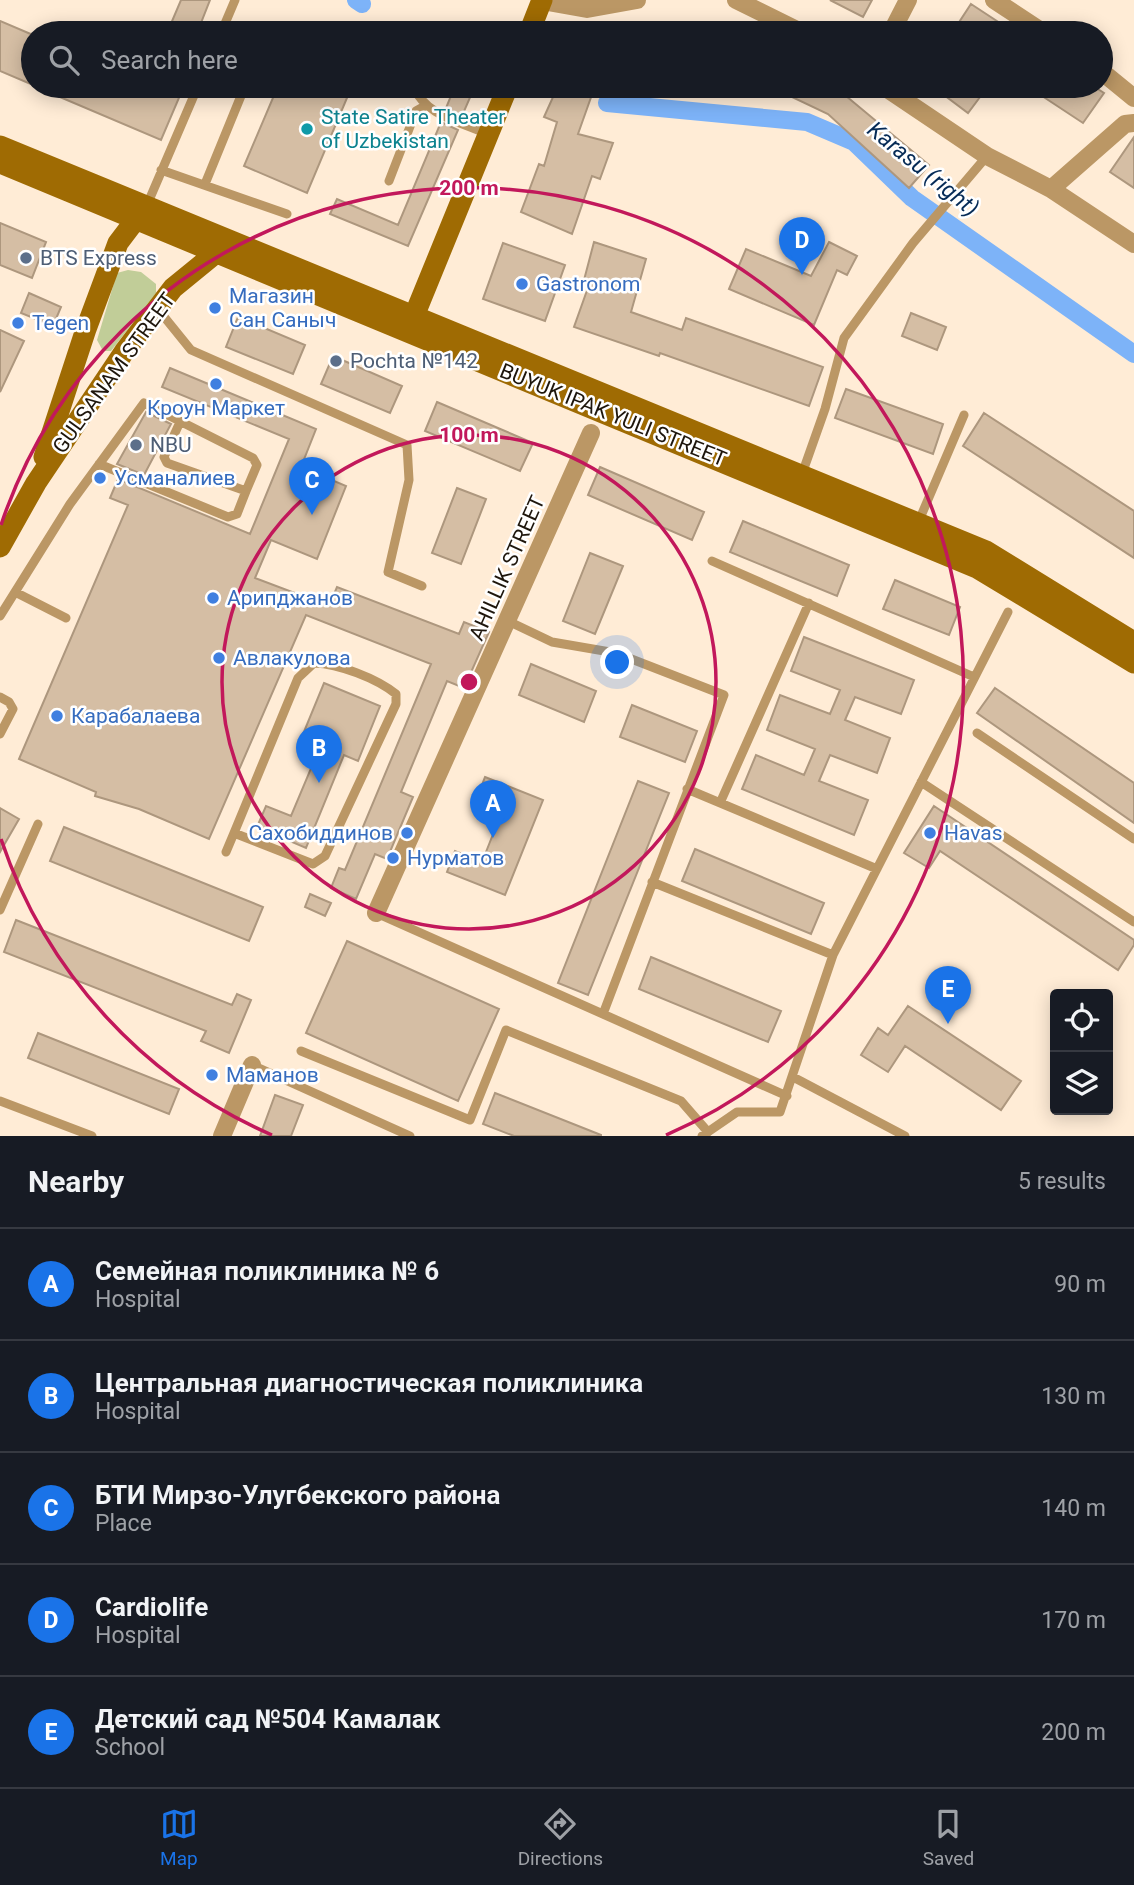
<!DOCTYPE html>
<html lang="en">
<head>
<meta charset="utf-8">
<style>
  body { margin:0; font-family:Roboto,sans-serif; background:#242831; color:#f1f3f6 }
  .controls { position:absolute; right:21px; bottom:21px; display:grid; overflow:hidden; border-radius:7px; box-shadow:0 4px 18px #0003 }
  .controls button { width:63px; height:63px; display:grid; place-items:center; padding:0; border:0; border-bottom:2px solid #363941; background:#171b24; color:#f1f3f6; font:35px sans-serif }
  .you { position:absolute; left:618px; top:663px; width:24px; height:24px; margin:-18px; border:5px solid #fff; border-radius:50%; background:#1a73e8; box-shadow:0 0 0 10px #1a73e833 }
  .badge { display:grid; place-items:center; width:46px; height:46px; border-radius:50%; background:#1a73e8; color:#fff; font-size:23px; font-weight:700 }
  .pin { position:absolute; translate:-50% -58px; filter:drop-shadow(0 2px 4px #0008) }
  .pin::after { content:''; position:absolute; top:37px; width:24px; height:21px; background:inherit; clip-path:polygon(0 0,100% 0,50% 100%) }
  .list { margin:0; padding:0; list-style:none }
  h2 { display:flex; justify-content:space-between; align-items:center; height:91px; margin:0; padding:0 28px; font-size:30px }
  h2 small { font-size:23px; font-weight:400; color:#9ea1a6 }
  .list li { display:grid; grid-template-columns:46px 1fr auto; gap:21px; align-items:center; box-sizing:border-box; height:112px; padding:0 28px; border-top:2px solid #363941 }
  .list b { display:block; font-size:26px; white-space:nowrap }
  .list p { margin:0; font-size:23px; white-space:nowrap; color:#9ea1a6 }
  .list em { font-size:23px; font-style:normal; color:#9ea1a6 }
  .icon { flex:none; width:38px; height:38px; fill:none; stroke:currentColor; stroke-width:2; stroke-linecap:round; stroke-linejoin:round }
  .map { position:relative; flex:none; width:1134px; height:1136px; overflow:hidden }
  .search { position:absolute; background:#171b24; box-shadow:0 4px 18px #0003; left:21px; right:21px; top:21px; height:77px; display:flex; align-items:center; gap:18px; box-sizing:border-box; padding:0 24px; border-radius:38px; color:#9ea1a6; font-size:26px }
  .sheet { height:651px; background:#171b24 }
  nav { display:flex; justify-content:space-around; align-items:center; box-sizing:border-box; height:98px; border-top:2px solid #363941; background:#171b24; font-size:19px; color:#9ea1a6 }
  nav a { display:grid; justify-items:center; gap:4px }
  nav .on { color:#1a73e8 }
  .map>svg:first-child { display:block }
</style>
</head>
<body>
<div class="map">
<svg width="1134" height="1136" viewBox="0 0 1134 1136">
  <rect width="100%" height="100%" fill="#ffecd6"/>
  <path fill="#c1cd98" d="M128,270L141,272L156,284V293L111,351H103L97,340L117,273Z"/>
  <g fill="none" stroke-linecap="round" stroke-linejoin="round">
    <path stroke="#7db3f8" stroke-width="18" d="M356,0L362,4
      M607,103L807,122L854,142L912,198L1134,354"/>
  </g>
  <path fill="#d5bea4" stroke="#ad977e" stroke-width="2" d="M181,0H210L197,33H167Z
    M830,0H872L863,17Z
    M971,4L1015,33H952Z
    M0,21L33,35V85L0,71Z
    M34,86H184L161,140Z
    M278,86H352L307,193L244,166Z
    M455,86H475L462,116L446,108Z
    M558,86H595L578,134L613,143L600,179L592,176L572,234L521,212L539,164L544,166L557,122L544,117Z
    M769,86H834L929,165L909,188L828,114Z
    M932,86H974L983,93L968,113Z
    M1027,86H1093L1104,93L1083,123Z
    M441,122L458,130L408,246L330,214L337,199L398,225Z
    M1134,137V188L1110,172Z
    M0,223L46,242L32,278L0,265Z
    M594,242L646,259L631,312L682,330L686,318L823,367L809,406L660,353L659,356L574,327L590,282L584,280Z
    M829,242L857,256L847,275L837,270L814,325L729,289L746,249L811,276Z
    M503,243L565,265L545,321L483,299Z
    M29,293L61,307L53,326L21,313Z
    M911,313L946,327L937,350L902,336Z
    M238,317L305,345L293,374L226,347Z
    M0,330L24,341L0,392Z
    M333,356L402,386L390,413L321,384Z
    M170,368L316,429L301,467L346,486L317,559L271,540L255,578L329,606L337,587L459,634L464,622L489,632L464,688L447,681L401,792L413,797L387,859L375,854L356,899L331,888L339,868L345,870L431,664L306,615L209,839L139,809L95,796L96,792L19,759L128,505L110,498L118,479L250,534L289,439L162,387Z
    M846,389L943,424L933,454L835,418Z
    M437,402L533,443L520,471L425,431Z
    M146,412L171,424L144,475L117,464Z
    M984,413L1134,511V558L963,446Z
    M600,467L704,512L692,540L588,495Z
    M457,488L486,499L461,564L432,553Z
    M743,521L849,565L837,596L730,552Z
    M590,553L623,566L595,634L563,621Z
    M895,580L960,607L949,635L883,609Z
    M804,637L914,680L901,714L855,697L845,720L890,738L877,773L830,755L819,781L868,800L854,835L742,789L756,755L804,775L815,749L767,730L780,695L830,714L840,690L791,671Z
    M531,664L596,691L584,722L519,695Z
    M324,683L380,706L358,761L344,755L306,848L257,827L266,806L291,816L320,747L301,739Z
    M995,688L1134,783V823L977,713Z
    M632,705L697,731L685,762L620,737Z
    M485,777L543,800L505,895L447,872L455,851L482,862L503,809L477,798Z
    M638,781L669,793L588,995L558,983Z
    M934,806L1134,940V945L1118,970L940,851L929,868L904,853Z
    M0,808L19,819L0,852Z
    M64,827L263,907L249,941L50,861Z
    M695,849L824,903L811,934L682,881Z
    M310,894L331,903L325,916L305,907Z
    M16,920L232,1005L237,994L251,1000L229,1053L201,1041L206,1031L4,952Z
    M347,941L499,1009L458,1101L306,1033Z
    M651,957L781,1011L768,1042L639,989Z
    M908,1006L1021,1081L1001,1110L905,1046L888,1072L861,1055L878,1028L888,1035Z
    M38,1033L179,1089L169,1114L28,1058Z
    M495,1093L601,1135V1136H514L483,1124Z
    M275,1095L303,1105L291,1136H260Z"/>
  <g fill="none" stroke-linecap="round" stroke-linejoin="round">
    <path stroke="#bb9765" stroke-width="9" d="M389,29L391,33
      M221,33L235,0
      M413,86C426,116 459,121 487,134
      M161,170L287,214
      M389,181L416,111L425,106
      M205,184L245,86
      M147,205L198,86
      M157,308L191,350L407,445L409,480L388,572L422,586
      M99,464L228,517L237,514L246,491
      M802,474L825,409L844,338L913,243L987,156
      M918,523L964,415
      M712,561L974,677
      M15,592L66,618
      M0,616L70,504L144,403L253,458L257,465L246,491L167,463L164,457L180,422
      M508,621L552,642L616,653L724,695L603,1014
      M0,697L9,702L13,709L0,734
      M977,733L1134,839
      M921,782L1134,922
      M687,789L877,869
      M720,803L809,603
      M226,852L234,833L298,678L314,663C339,664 376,678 396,694V704L325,856L313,864L234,833
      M652,882L833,955
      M0,910L38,824
      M376,913L787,1096
      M301,1051L470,1120L506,1030L681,1101L708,1132
      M252,1065L410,1136
      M793,1077L905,1136
      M0,1101L92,1136
      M702,1136L737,1112H780L833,955L1008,612"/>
    <path stroke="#bb9765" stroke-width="18" d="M736,0L803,33
      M994,0L1044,33
      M542,1L587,9L637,0
      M891,33L908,0
      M1101,71L1134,98
      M883,86L987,156L1051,189L1134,244
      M1051,189L1125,124L1134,123
      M376,913L591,433
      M222,1136L252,1065"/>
    <path stroke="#9f6b03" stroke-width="21" d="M529,33L542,0
      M0,146L986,551L1134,642
      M0,163L977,568L1134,663
      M410,326L508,86
      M44,457L86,329L118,243L143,210
      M0,547L36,483L124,352L173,288L217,252L221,242"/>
  </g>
  <g fill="none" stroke="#c2185b" stroke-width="3.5">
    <circle cx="469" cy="682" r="247"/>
    <path d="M272 1135A494 494 0 0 1 1 839M1 525A494 494 0 1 1 666 1135"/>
  </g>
  <circle fill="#0f9aa8" stroke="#fff" stroke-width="2.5" cx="307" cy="129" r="7"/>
  <g fill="#5c6f8a" stroke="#fff" stroke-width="2.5">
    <circle cx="26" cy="258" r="7"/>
    <circle cx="336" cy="361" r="7"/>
    <circle cx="136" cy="445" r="7"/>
  </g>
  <g fill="#3f7fe0" stroke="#fff" stroke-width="2.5">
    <circle cx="522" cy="284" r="7"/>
    <circle cx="215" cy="308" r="7"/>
    <circle cx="18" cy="323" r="7"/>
    <circle cx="216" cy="384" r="7"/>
    <circle cx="100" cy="478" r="7"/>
    <circle cx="213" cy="598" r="7"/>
    <circle cx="219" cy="658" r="7"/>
    <circle cx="57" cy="716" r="7"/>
    <circle cx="407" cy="833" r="7"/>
    <circle cx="930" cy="833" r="7"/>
    <circle cx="393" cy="858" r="7"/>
    <circle cx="212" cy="1075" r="7"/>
  </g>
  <g text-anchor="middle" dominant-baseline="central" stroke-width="5" stroke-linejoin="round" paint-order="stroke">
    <g font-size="21" fill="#0d838f" stroke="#fff" text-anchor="start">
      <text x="321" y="117">State Satire Theater<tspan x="321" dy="24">of Uzbekistan</tspan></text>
    </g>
    <g font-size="21" fill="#4e5e75" stroke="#fff" text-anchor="start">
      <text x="40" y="258">BTS Express</text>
      <text x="350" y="361">Pochta №142</text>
      <text x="150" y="445">NBU</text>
    </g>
    <g font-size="21" fill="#366cbe" stroke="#fff" text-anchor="start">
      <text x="536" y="284">Gastronom</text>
      <text x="229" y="296">Магазин<tspan x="229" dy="24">Сан Саныч</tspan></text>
      <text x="32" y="323">Tegen</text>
      <text x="216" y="408" text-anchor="middle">Кроун Маркет</text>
      <text x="114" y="478">Усманалиев</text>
      <text x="227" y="598">Арипджанов</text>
      <text x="233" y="658">Авлакулова</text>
      <text x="71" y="716">Карабалаева</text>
      <text x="393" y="833" text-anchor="end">Сахобиддинов</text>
      <text x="944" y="833">Havas</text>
      <text x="407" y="858">Нурматов</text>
      <text x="226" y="1075">Маманов</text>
    </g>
    <g font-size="21" fill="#1e160c" stroke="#fff">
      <text transform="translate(114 373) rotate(-54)">GULSANAM STREET</text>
      <text transform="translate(613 415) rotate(22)">BUYUK IPAK YULI STREET</text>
      <text transform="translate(507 568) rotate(-66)">AHILLIK STREET</text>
    </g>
    <g font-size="23" font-style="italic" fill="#062b56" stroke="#fff">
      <text transform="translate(923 169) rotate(39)">Karasu (right)</text>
    </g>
  </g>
  <circle cx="469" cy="682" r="10" fill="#c2185b" stroke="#fff" stroke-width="3.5"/>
  <g font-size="21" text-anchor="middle" font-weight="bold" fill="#c2185b" stroke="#fff" stroke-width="5" stroke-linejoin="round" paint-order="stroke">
    <text x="469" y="195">200 m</text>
    <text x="469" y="442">100 m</text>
  </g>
</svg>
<div class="controls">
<button><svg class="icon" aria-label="locate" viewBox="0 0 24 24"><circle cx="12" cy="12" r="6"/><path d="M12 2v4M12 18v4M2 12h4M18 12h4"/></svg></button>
<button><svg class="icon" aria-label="layers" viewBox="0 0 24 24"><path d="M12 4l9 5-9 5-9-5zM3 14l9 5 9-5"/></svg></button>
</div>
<div class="you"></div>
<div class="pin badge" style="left:493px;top:838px">A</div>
<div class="pin badge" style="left:319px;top:783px">B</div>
<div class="pin badge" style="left:312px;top:515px">C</div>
<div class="pin badge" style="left:802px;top:275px">D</div>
<div class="pin badge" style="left:948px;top:1024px">E</div>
<div class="search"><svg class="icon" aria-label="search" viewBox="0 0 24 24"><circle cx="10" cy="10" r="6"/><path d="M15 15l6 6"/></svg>Search here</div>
</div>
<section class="sheet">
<h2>Nearby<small>5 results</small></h2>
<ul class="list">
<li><span class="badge">A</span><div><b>Семейная поликлиника № 6</b><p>Hospital</p></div><em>90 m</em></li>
<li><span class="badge">B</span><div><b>Центральная диагностическая поликлиника</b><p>Hospital</p></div><em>130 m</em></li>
<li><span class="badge">C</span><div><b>БТИ Мирзо-Улугбекского района</b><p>Place</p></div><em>140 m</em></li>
<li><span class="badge">D</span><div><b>Cardiolife</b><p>Hospital</p></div><em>170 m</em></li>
<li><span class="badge">E</span><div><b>Детский сад №504 Камалак</b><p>School</p></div><em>200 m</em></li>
</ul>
</section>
<nav>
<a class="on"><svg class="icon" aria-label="map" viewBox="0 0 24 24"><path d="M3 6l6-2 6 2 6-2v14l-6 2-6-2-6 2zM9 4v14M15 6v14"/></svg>Map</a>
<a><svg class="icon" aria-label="directions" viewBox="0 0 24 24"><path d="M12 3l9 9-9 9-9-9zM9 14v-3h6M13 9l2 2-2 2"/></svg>Directions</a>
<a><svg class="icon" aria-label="saved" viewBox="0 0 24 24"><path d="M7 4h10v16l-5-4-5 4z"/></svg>Saved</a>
</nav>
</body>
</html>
